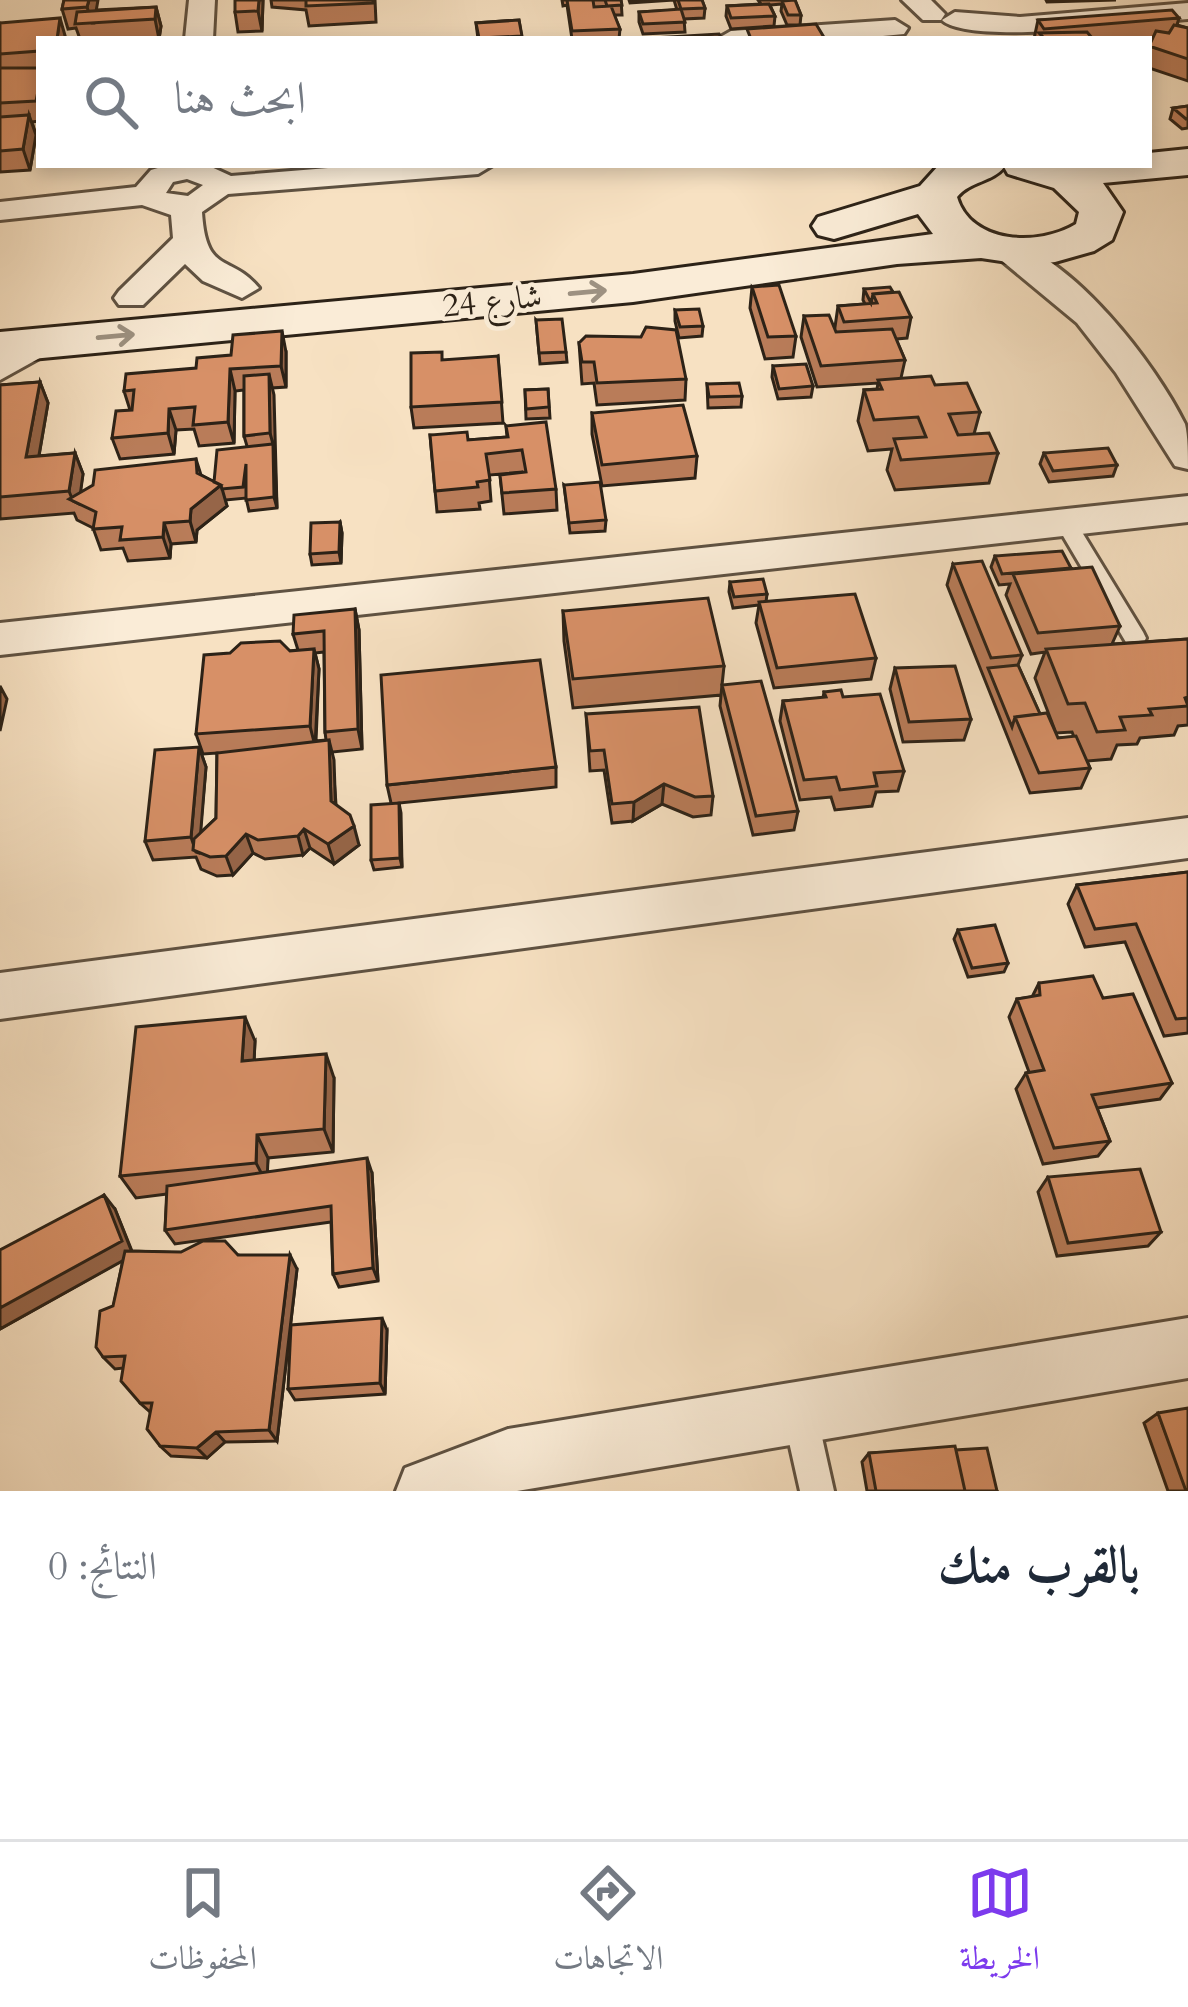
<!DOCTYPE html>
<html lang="ar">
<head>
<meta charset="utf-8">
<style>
  body { margin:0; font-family:Cardo,Amiri,serif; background:#f6f6f7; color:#1f2937; direction:rtl }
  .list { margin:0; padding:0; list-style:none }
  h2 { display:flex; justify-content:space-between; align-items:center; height:156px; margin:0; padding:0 48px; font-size:51px }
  h2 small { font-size:39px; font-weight:400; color:#747a83 }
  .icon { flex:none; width:66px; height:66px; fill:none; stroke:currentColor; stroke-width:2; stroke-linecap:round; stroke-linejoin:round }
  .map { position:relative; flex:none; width:1188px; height:1491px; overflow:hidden; direction:ltr }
  .search { position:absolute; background:#fff; box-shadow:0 6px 18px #0003; left:36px; right:36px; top:36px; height:132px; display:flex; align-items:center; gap:30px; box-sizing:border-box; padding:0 42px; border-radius:0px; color:#747a83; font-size:45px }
  .sheet { height:348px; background:#fff }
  nav { display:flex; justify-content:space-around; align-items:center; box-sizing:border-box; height:168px; border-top:3px solid #e0e1e3; background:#fff; font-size:33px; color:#747a83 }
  nav a { display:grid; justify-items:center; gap:6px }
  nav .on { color:#7c3aed }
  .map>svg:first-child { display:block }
</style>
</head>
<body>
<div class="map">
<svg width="1188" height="1491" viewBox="0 0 1188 1491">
  <rect width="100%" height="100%" fill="#f7e1c2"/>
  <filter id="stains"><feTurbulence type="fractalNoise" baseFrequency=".00167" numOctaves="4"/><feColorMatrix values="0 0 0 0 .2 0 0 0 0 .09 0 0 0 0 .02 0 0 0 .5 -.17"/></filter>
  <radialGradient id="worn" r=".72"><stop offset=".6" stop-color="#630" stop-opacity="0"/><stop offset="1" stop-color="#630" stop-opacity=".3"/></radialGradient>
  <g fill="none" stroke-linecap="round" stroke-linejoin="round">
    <g stroke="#5f5242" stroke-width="6">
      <path id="lane" d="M1067,517L1074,519L1143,632L1146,638L1143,644H1127L1056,524Z
        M800,1398L812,1403L817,1415L834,1491H800L783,1415L788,1403Z"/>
    </g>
    <g stroke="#5f5242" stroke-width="6">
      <path id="street" d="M189,0H215L213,39H185Z
        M902,0H931L945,14L941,20H923Z
        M1188,3V19C1144,23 969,46 942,20L955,12L1020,17Z
        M895,20L908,28L904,34L851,39H717L731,31Z
        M168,165H207L231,176L365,165H493L478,174L228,194L202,212C206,276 230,253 259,288L242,298L203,281L185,264L143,305H119L114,298L119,291L173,238L171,215L142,205L0,220V202L136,187L151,170ZM187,179L203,185L188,196L166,193L173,182Z
        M1005,240C1073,257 1155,363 1185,424C1188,436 1188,455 1188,469L1175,466L1116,373L1077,323L989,250L994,243Z
        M42,332L54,336L59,343L54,350L0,380V354Z
        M1188,496V522L0,655V623Z
        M1188,818V858L0,1019V973Z
        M1188,1318V1378L517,1491H396L405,1468L508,1429Z"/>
    </g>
    <g stroke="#2c2217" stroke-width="6">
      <path id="secondary" d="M1188,149V175L1103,183L1123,212L1112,240L1094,251L1055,262L1029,265L981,258L897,264L633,302L0,362V332L633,274L933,234L918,214L834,239L818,235L812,226L818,217L920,186L939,165H1149V153ZM1004,167L1008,174L1054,188L1079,212L1076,224C1038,247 971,244 957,197C970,181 993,182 1004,167Z"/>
    </g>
    <use href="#lane" fill="#faecd7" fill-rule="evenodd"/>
    <use href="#street" fill="#faecd7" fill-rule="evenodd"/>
    <use href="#secondary" fill="#faecd7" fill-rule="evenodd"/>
  </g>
  <path fill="#b97c59" stroke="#2c2217" stroke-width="3" fill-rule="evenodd" d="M64,0L96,10L156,7L161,26L159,39H80L76,28L68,29L62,9Z
    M263,0L262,31L238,32L235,12Z
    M271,0H375L376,22L309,26L306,10L272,7Z
    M562,0H621L622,15H614L620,29L619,39H572L567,5L563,6Z
    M629,0H674L630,3Z
    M674,0H702L705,8L704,18L684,19L685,32L643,34L639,22V12L677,10Z
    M758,0H795L801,15L800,25H787L781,11L782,4L770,5L775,16L774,26L731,29L726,16L727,6L761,4Z
    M1046,0H1116L1047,2Z
    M1179,18L1177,25L1188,28V81L1149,68V44L1151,40L1149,39H1034L1038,20Z
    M519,20L522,39H478L476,23Z
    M0,23L39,39V121L32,122L36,135L30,170L0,172Z
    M1188,106V128L1182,129L1170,119L1173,108Z
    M752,287L796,336L793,357L765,359L750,308Z
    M864,289L893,292L911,317L907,338L896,339L905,360L901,378L935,385L980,412L974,434L998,453L989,483L895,490L887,470L892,449L868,451L858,421L864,390L877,389L878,383L817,387L801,337L804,316L835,327L838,306L865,304L863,300Z
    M675,310L703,326L702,336L679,338L675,321Z
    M536,320L566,352L567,362L540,364Z
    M579,343L686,379L685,400L597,405L594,383L582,384Z
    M286,352V387L272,388L277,508L249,511L246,498L225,500L227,506L197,530L196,542L171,544L170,558L128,561L123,548L101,550L93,528L77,520L74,513L0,519V385L40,382L48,403L39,456L75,453L83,474L80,492L196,459L201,475L214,482L247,446L244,436V390L235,391L234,443L199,446L194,429L176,430L174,454L120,459L112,438L130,410L124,391L196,368Z
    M498,356L503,423L414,428L411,407Z
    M773,366L813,386L811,397L778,399L772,377Z
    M707,384L742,396L741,407L708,408Z
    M548,389L550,418L526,419L525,390Z
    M592,413L697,456L695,478L602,486L592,434Z
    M506,426L556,489L557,510L504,514L500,475L523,472L489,475L491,501L479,503L480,509L437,512L430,435L468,440L507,437Z
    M1044,453L1117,465L1113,476L1049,482L1040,464Z
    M564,485L606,520L605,531L570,533Z
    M340,522L342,533L341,563L312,565L310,554Z
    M995,556L1071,568L1120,626L1112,644L1188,639V725L1178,726L1174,735L1140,738L1137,744L1117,745L1111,759L1087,761L1090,768L1081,788L1030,793L947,585L953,564L1022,655L1018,665L1040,714L1058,738L1074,737L1072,732L1056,733L1035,678L1045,652L1031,654L1006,595L1010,584L999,585L991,567Z
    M730,582L767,594L766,602L876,658L871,679L774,688L756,623L759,605L733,608L729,592Z
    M355,609L359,630L362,749L332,752L336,804L359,845L334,864L310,848L303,855L265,859L253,853L233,875L217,876L201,869L196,857L153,860L145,841L199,747L206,767L200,833L216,818L217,753L203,754L196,734L290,651L298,650L293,634ZM324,652L325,732L326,740L316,741L319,669L315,653Z
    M563,611L724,666L721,695L573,708L564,641Z
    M895,668L971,719L964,740L903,742L890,689Z
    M722,685L798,811L794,830L753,835L720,706Z
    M824,692L843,697L904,771L898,791L876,792L872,806L835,810L831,797L800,800L780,721L783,701L823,698Z
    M586,714L713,796L711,815L693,817L662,804L633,821L612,823L604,770L590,771Z
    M556,767V787L399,803L402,867L374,870L371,860L391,803L387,785Z
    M1188,872V1033L1164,1036L1125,942L1085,947L1068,904L1077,885Z
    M958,930L1008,963L1004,972L968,977L954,939Z
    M1039,983L1103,998L1172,1083L1160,1099L1097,1108L1110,1141L1098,1156L1043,1164L1016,1089L1026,1073L1029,1072L1009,1017L1017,999L1032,997Z
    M255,1041L254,1060L334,1078L333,1152L268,1158L267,1172L372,1173L378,1281L339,1287L333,1274L331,1222L175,1244L165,1230L167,1194L136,1198L120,1176Z
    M1048,1177L1161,1232L1148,1246L1057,1256L1038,1192Z
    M115,1209L132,1251L238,1255L297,1269L277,1441L225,1442L207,1458L171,1456L160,1446L150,1412L140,1403L123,1368L115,1369L103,1357L123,1260L0,1329V1250Z
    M387,1330L385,1394L295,1400L288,1389Z
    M1158,1413L1188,1491H1168L1144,1423Z
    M956,1450L997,1491H867L862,1462L869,1453Z"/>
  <path fill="#966548" stroke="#2c2217" stroke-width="3" d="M89,0H98L94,23H92L87,7Z
    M259,0H263L262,31L258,11Z
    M156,7L161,26L159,39L155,19Z
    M60,18L66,39H57Z
    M29,115L36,135L30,170L23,149Z
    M282,331L286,352V387L281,366Z
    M230,369L235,391L234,443L228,422Z
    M269,374L274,395L277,508L274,497L273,444L270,433Z
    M40,382L48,403L35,478L26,457Z
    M169,409L176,430L174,454L168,433Z
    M75,453L83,474L79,504L73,501L69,491Z
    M221,485L227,506L197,530L196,542L190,521L191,509Z
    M340,522L342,533L341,563L339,552Z
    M164,523L171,544L170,558L163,537Z
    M355,609L359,630L362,749L358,729Z
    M314,649L319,669L315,746L310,726Z
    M0,686L7,699L0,731Z
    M329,740L334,760L336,820L331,801Z
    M199,747L206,767L199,853L196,852L191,837Z
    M664,784L662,804L633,821L634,802Z
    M399,803L401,813L402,867L400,858Z
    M354,826L359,845L334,864L328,844Z
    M304,829L310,848L303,855L298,836Z
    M246,834L253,853L233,875L226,856Z
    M245,1017L255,1041L253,1085L242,1061Z
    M326,1054L334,1078L333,1152L324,1129Z
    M257,1135L268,1158L267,1184L256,1163Z
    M367,1158L372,1173L378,1281L373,1268Z
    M104,1195L115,1209L133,1255L0,1329V1308Z
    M290,1255L297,1269L277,1441L269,1430Z
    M382,1318L387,1330L385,1394L380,1383Z
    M216,1432L225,1442L207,1458L197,1448Z"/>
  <path fill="#d79067" stroke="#2c2217" stroke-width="3" d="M64,0H89L87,7L62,9Z
    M235,0H259L258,11L235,12Z
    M306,0H373V3L306,6Z
    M567,0H593L594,7L611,6L620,29L572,31Z
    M605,0H621L622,5L607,6Z
    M678,0H702L705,8L681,9Z
    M795,0L801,15H788L782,1Z
    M769,4L775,16L731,18L727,6Z
    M156,7L155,19L75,24L77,12Z
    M681,9L685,22L643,24L639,12Z
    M1172,10L1179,18L1044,29L1038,20Z
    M60,18L57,39H39V51L0,54V23Z
    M519,20L522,36L479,38L476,23Z
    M816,24L825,39H751L747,29Z
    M1174,25L1188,28V59L1149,46L1156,31L1169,33Z
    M1087,32L1093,39H1045L1039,33Z
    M719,34L722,39L652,38Z
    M0,68H39V86L36,101L0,103Z
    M1188,106V118L1186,119L1173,108Z
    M29,115L23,149L0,151V117Z
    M779,285L796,336L768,337L752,287Z
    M890,287L893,292L873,294L871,303L864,289Z
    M899,292L911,317L844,322L838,306L877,303L873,294Z
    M699,309L703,326L680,327L675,310Z
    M829,315L836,332L892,329L905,360L821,366L804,316Z
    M562,319L566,352L539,353L536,320Z
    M646,327L676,330L686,379L597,383L594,362H582L579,343L586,336L641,337Z
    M282,331L281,366L230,369L228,422L193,425L195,407L169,409L168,433L112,438L116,411L132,410L134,390L124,391L126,374L196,368L197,358L231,355L233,335Z
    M442,352V360L498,356L502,402L411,407V353Z
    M806,364L813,386L779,389L773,366Z
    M269,374L270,433L244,436V376Z
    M931,376L935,385L967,383L980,412L949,414L958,435L989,433L998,453L901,460L894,439L926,437L918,417L874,420L864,390L882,389L878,380Z
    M40,382L26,457L75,453L69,491L0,497V385Z
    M739,383L742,396L709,397L707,384Z
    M548,389L549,407L526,409L525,390Z
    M683,405L697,456L602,465L592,413Z
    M546,422L556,489L502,493L500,475L526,472L522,450L486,454L490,480L477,482L478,487L435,491L430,435L467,432L468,440L508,437L506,426Z
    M273,444L274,497L246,500V464L243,487L222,489L221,485L214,482L217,450Z
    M1108,448L1117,465L1053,471L1044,453Z
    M196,459L197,473L221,485L191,509L190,521L164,523L163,537L120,540L122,527L93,529L96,512L69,499L93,485L95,470Z
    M600,482L606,520L569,523L564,485Z
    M340,522L339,552L310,554L311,523Z
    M1062,551L1071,568L1002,574L995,556Z
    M982,561L1022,655L991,658L953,564Z
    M1092,567L1120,626L1038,633L1013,574Z
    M763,579L767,594L734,597L730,582Z
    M855,594L876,658L777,668L759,602Z
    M708,598L724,666L573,679L563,611Z
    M355,609L358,729L325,732L324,631L293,634L294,615Z
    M1188,639V697L1185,698L1188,706L1149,709L1152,715L1120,717L1125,730L1097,732L1085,703L1068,704L1046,649Z
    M280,641L290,651L314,649L310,726L196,734L204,655L230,653L241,643Z
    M540,660L556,767L387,785L381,675Z
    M1018,665L1040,714L1015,717L1012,727L988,668Z
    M955,666L971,719L909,722L895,668Z
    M761,681L798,811L756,816L722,685Z
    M841,690L843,697L880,694L904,771L874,773L877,786L840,790L836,777L804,780L783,701L826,697L824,692Z
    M699,707L713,796L695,797L664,784L634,802L612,804L604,750L590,751L586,714Z
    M1047,713L1058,738L1076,736L1090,768L1039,773L1015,717Z
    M329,740L331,801L350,815L354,826L328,844L304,829L298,836L258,840L246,834L226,856L210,857L193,850L194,839L216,818L217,753Z
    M199,747L191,837L145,841L155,750Z
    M399,803L400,858L371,860V805Z
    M1188,872V1018L1176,1019L1136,924L1095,929L1077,885Z
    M995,925L1008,963L972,968L958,930Z
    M1093,976L1103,998L1133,994L1172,1083L1092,1095L1110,1141L1054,1148L1026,1073L1044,1070L1017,999L1040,995L1039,983Z
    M245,1017L242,1061L326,1054L324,1129L257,1135L256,1163L120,1176L136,1027Z
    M367,1158L373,1268L333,1274L331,1206L165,1230L167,1186Z
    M1140,1169L1161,1232L1068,1243L1048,1177Z
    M104,1195L122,1241L0,1308V1250Z
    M203,1241H225L238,1255H290L269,1430L216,1432L197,1448L160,1446L147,1429L152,1403H140L121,1381L125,1356L103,1357L96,1347L100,1311L113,1306L125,1251L181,1252Z
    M382,1318L380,1383L288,1389L291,1325Z
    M1188,1408V1491H1186L1158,1413Z
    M955,1446L965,1491H876L869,1453Z
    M987,1448L997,1491H965L956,1450Z"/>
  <defs><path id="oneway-shaft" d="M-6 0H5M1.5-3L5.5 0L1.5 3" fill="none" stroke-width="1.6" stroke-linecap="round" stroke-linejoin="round" transform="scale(3)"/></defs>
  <g stroke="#9d9181">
    <use href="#oneway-shaft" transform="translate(588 292) rotate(-5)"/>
    <use href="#oneway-shaft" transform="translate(116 336) rotate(-5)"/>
  </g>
  <g text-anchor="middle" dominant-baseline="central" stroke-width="9" stroke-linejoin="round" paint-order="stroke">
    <g font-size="33" fill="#2c2217" stroke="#faecd7">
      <text transform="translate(492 301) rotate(-6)">شارع 24</text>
    </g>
  </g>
  <rect width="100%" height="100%" filter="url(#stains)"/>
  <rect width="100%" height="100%" fill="url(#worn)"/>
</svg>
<div class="search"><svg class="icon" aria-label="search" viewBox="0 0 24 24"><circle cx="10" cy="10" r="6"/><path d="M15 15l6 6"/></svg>ابحث هنا</div>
</div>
<section class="sheet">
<h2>بالقرب منك<small>النتائج: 0</small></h2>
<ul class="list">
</ul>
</section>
<nav>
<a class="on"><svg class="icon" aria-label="map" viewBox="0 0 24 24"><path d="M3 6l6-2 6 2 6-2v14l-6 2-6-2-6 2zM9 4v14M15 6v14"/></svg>الخريطة</a>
<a><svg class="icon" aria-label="directions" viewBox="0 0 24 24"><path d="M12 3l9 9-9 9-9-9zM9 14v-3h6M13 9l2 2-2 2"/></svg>الاتجاهات</a>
<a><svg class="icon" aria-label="saved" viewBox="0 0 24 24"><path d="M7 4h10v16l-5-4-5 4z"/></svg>المحفوظات</a>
</nav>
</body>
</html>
